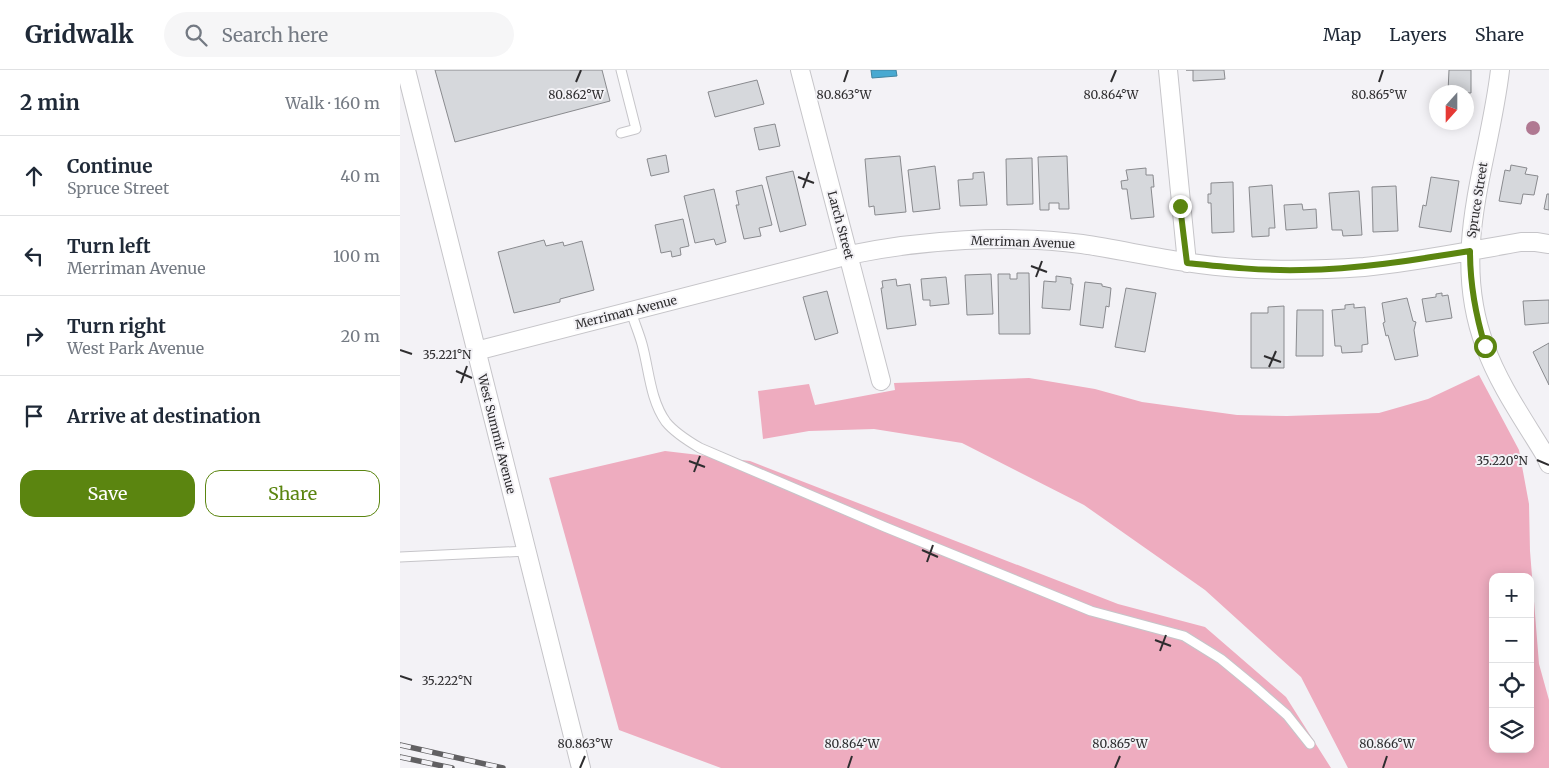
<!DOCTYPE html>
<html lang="en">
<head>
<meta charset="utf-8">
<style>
  body { margin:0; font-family:Merriweather,serif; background:#f6f6f7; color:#1f2937 }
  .controls { position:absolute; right:15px; bottom:15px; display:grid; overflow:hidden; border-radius:10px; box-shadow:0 2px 12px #0003 }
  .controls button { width:45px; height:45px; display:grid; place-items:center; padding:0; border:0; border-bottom:1px solid #e0e1e3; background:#fff; color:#1f2937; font:25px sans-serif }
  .compass { position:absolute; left:1029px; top:15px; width:45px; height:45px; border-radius:50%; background:#fff; box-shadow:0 2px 12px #0003; rotate:201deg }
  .stop { position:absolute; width:15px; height:15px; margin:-11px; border:4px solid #5b8510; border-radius:50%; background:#fff }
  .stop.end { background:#5b8510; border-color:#fff; box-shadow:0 1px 5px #0008 }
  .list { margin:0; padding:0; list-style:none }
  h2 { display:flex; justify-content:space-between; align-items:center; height:65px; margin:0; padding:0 20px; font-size:21px }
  h2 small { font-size:16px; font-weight:400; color:#747a83 }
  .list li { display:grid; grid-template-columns:32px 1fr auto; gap:15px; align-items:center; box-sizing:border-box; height:80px; padding:0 20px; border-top:1px solid #e0e1e3 }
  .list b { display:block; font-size:19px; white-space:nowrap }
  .list p { margin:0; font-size:16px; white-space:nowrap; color:#747a83 }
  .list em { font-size:16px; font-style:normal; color:#747a83 }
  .actions { display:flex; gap:10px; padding:15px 20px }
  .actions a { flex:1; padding:11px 0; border:1px solid #5b8510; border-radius:15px; text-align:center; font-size:18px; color:#5b8510 }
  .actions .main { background:#5b8510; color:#fff }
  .icon { flex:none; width:28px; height:28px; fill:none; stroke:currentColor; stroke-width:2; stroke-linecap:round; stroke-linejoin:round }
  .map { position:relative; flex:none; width:1149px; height:698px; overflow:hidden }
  header { display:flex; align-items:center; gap:30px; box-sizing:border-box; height:70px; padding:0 25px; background:#fff; border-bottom:1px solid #e0e1e3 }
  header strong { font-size:24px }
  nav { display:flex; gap:28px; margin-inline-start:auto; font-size:18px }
  .search { width:350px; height:45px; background:#f6f6f7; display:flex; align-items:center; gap:12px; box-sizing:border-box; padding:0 18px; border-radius:28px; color:#747a83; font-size:19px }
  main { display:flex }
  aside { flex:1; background:#fff }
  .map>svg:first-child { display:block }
</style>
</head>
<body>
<header>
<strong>Gridwalk</strong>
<div class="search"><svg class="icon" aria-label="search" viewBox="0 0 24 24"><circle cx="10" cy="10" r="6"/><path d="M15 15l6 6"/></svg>Search here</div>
<nav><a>Map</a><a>Layers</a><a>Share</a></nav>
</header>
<main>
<aside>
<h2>2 min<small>Walk · 160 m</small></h2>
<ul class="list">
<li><svg class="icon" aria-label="ahead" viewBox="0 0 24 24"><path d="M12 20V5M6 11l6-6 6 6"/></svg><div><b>Continue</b><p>Spruce Street</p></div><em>40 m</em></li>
<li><svg class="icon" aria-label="left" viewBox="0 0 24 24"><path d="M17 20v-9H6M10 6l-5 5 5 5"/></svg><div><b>Turn left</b><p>Merriman Avenue</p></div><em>100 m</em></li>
<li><svg class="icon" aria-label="right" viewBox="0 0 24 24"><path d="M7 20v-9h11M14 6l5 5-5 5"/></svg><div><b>Turn right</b><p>West Park Avenue</p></div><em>20 m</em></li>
<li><svg class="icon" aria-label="arrive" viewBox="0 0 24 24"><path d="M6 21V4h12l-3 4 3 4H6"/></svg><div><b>Arrive at destination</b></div></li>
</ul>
<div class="actions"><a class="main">Save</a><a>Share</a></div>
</aside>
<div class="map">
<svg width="1149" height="698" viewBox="0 0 1149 698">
  <rect width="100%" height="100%" fill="#f3f2f6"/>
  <path fill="#eeacbf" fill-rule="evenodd" d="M1079,305L1119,380L1129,434L1130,481L1139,594L1149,630V698H948L901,607L805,520L684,435L562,373L474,359L409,361L363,369L358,321L409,314L415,335L495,320L494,313L629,308L695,319L742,332L837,345L887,346L979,343L1028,329ZM1093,507H1130V679H1093Z
    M265,381L350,391L718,534L805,557L886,627L931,698H321L219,660L149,408Z"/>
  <path fill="#48a9d1" stroke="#4084a0" d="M471,0H496L497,6L472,8Z"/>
  <path fill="#d6d8dc" stroke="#898a8e" d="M35,0H202L210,31L55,72Z
    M786,0H824L825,9L793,11V0Z
    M1049,0H1071V23L1048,22Z
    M357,10L364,34L315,47L308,22Z
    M375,54L380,76L359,80L354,58Z
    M266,85L269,102L251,106L247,89Z
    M500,86L506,142L475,145L474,136L469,137L465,89Z
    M667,86L669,139H659V133H649V140H640L638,87Z
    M632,88L633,134L607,135L606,89Z
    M1111,95L1127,98L1125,104L1138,106L1134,125L1123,124L1121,134L1099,131L1105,100L1110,101Z
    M535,96L540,139L513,142L508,100Z
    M746,98V105H753L754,117H751L754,147L731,149L727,119H722L721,111L728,110L726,100Z
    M393,101L406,155L380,162L366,107Z
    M584,102L587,135L560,136L558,110L573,109V103Z
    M1031,107L1059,111L1051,162L1019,157L1023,135L1026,136Z
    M833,112L834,162L812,163L811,133H808V124H811V113Z
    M362,115L372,155L359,158L361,166L344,169L336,135H339L336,121Z
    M872,115L875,158H869V166L852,167L849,117Z
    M996,116L998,161L973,162L972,117Z
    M314,119L326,172L316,175L314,169L295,173L284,126Z
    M959,121L962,165L943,166L942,160H932L929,123Z
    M1147,124H1149V140L1144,139Z
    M902,134L903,140L916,139L917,158L886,160L884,135Z
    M283,149L289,176L280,178L281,185L272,187L271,181L261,183L255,155Z
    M144,170L146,176L163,172L164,176L182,171L194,220L160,229V232L114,243L98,182Z
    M617,203H629L630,264H599L598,204H610V209H617Z
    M591,204L593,244L567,245L565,205Z
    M656,206L671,208V214H673L670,240L642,238L644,211L656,212Z
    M546,207L549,234L530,236V230H523L521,209Z
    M496,209L497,216L510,214L516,255L487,259L481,218H483L482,211Z
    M685,212L702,214V216L711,218L709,237L706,236L703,258L680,255Z
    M726,218L756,223L745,282L715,277Z
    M427,221L438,263L415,270L403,227Z
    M1042,223V226L1048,225L1052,248L1026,252L1022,229L1036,227V224Z
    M1007,228L1013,251L1016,252L1014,260L1018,286L995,290L988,265L986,266L983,253L985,252L982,233Z
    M1149,230V253L1125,255L1123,231Z
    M954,234V238L965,237L968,274L962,275V282L942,283L941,276H935L932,240L945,239V235Z
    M884,236V298H851V243H868V237Z
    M897,240H923V286H896Z
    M1149,273V315L1133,282Z"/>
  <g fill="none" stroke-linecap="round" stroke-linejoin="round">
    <g stroke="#c6c5c9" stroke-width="11">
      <path id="lane" d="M221,0L236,59L221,63
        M231,241C234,252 239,263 242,274C249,299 250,330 266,352C275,363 288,371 300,378L485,457L691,541L784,566L821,589L855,617L887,645L910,674
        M0,487L127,481"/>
    </g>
    <g stroke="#c6c5c9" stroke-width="20">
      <path id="street" d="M6,0L181,698
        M400,0L481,311
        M768,0L787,193
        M1100,0C1089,95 1049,180 1085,276C1099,315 1124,350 1145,385L1149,394
        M76,281L449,185C519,170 610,164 682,174C734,182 786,195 839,198C881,201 922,200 964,197C1016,192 1069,181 1121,172H1136L1149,174"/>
    </g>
    <use href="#lane" stroke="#fff" stroke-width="9"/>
    <use href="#street" stroke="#fff" stroke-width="18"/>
    <g stroke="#616062" stroke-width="5.5">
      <path id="rail" d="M0,675L103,698
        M0,687L52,698"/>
    </g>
    <use href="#rail" stroke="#f3f2f6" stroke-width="4" stroke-dasharray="11" stroke-linecap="butt"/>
  </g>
  <circle fill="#b07992" cx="1133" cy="58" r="7"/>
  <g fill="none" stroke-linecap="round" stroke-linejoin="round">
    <path stroke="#5b8510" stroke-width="6" d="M780,136L787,193C825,197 863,201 902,200C959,199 1014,190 1070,181C1070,215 1075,243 1085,276"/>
  </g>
  <path fill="none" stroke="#2e2d2f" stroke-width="2" d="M176,12L181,0M444,12L448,0M711,12L716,0M979,12L983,0M398,107L414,113M403,118L409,102M631,196L647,202M636,207L642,191M0,280L12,284M864,286L881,292M869,297L876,281M56,301L72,308M61,313L67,296M1137,390L1149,395M289,391L305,397M294,402L300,386M522,480L538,487M527,492L533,475M755,570L771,576M760,581L766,565M0,606L12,610M180,698L185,686M448,698L452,686M715,698L720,686M983,698L987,686"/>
  <g text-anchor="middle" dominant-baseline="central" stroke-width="4" stroke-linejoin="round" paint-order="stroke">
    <g font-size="12" fill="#2e2d2f" stroke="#f3f2f6">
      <text transform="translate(1077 130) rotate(-81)">Spruce Street</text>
      <text transform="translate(441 155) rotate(75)">Larch Street</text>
      <text transform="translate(623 172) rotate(2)">Merriman Avenue</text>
      <text transform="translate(226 242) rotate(-14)">Merriman Avenue</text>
      <text transform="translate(97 364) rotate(76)">West Summit Avenue</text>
    </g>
  </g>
  <g font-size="12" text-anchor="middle" fill="#2e2d2f" stroke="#f3f2f6" stroke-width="4" stroke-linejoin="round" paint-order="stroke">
    <text x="176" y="29">80.862°W</text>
    <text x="444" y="29">80.863°W</text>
    <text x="711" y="29">80.864°W</text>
    <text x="979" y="29">80.865°W</text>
    <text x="47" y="289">35.221°N</text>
    <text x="1102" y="395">35.220°N</text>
    <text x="47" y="615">35.222°N</text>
    <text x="185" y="678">80.863°W</text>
    <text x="452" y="678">80.864°W</text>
    <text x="720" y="678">80.865°W</text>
    <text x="987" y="678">80.866°W</text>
  </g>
</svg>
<div class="controls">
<button>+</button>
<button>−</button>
<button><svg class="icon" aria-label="locate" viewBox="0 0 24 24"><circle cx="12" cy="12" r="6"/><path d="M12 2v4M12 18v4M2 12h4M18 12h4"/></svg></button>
<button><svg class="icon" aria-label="layers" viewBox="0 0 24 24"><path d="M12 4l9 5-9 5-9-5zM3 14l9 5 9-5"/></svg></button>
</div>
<svg class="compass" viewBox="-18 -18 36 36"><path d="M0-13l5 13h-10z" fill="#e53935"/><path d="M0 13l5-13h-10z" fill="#747a83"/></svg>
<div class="stop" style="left:1085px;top:276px"></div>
<div class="stop end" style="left:780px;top:136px"></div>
</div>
</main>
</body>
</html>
